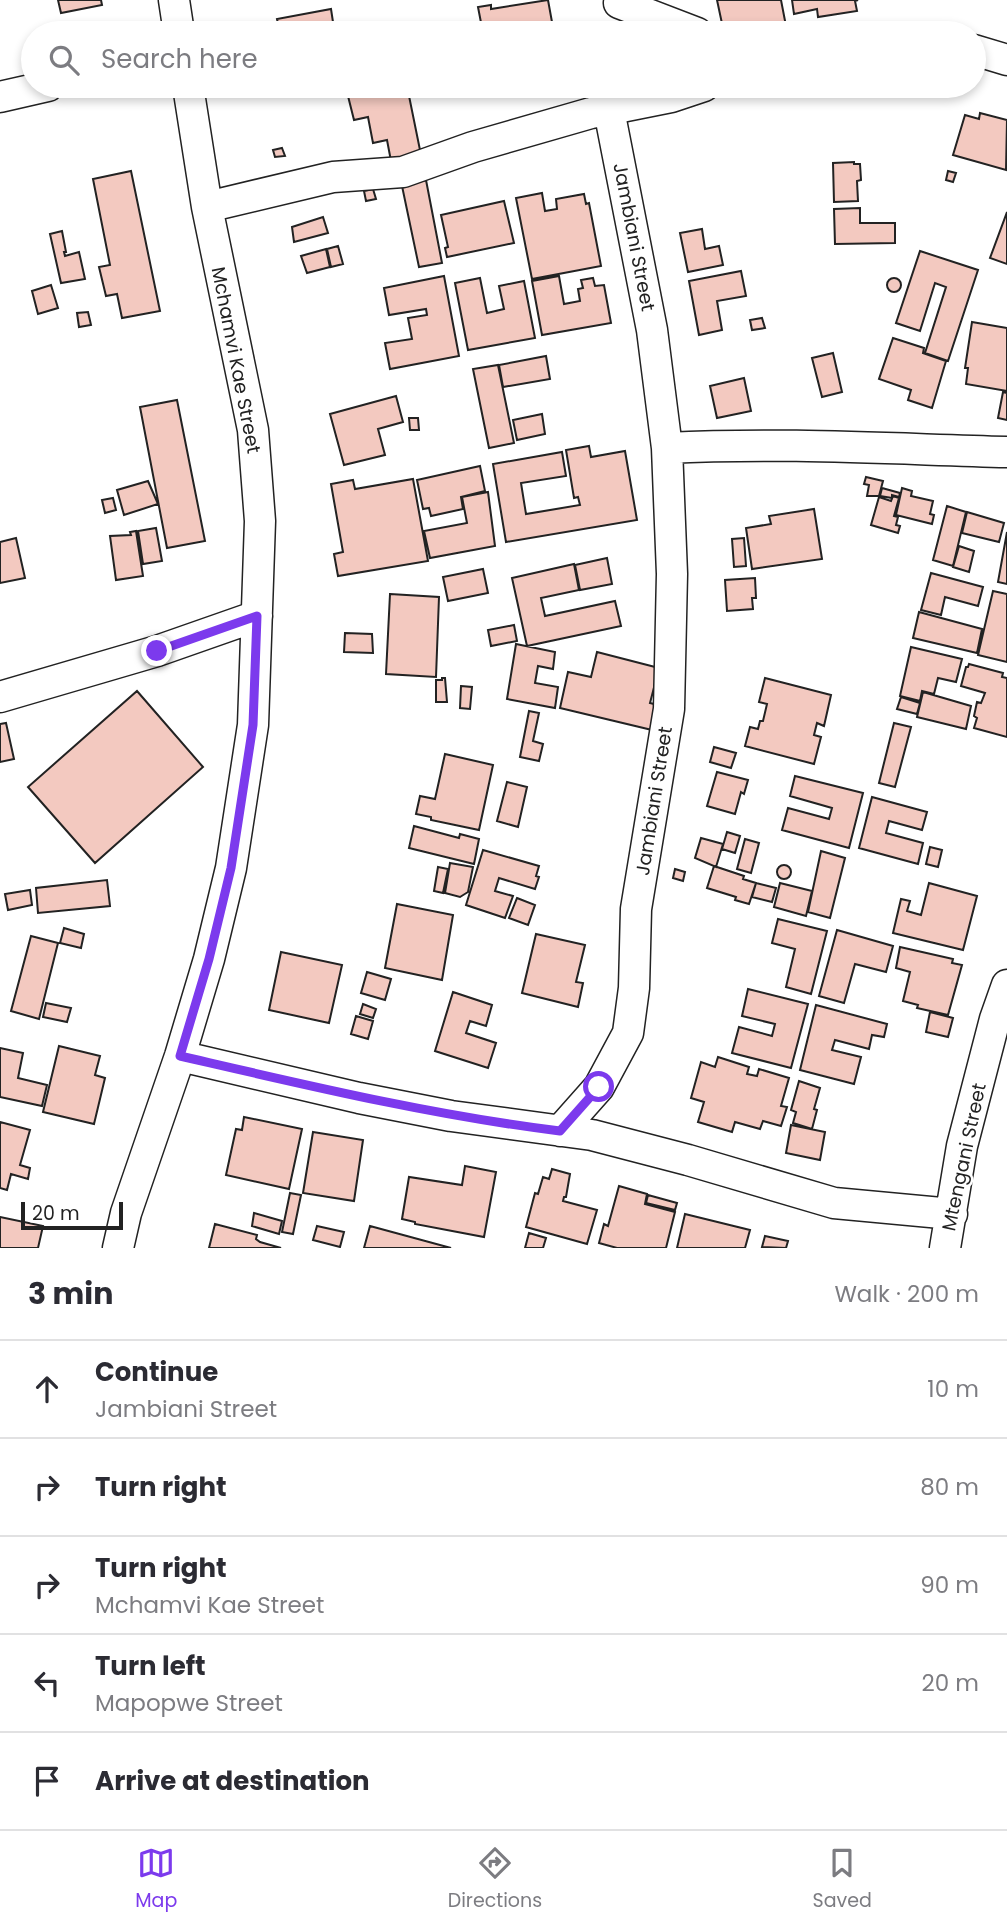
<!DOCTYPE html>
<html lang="en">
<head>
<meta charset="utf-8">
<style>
  body { margin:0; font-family:Poppins,sans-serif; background:#f2f2f3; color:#2b2b33 }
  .scale { position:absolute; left:21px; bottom:18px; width:102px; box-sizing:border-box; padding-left:7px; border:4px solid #222; border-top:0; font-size:19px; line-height:24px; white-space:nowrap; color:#222; -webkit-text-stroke:5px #fff; paint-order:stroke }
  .stop { position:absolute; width:21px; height:21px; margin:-16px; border:5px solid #7c3aed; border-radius:50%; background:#fff }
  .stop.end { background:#7c3aed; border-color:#fff; box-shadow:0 2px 7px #0008 }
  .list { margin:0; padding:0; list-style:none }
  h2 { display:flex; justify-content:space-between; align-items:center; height:91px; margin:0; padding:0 28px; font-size:30px }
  h2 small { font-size:23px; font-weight:400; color:#7c7c81 }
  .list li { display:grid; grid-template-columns:46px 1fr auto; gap:21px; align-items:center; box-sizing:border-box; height:98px; padding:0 28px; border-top:2px solid #e1e1e2 }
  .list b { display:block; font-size:26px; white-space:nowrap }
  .list p { margin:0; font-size:23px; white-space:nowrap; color:#7c7c81 }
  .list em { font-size:23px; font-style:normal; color:#7c7c81 }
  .icon { flex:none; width:38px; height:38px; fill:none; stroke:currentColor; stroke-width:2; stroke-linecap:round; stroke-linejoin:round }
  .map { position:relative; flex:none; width:1007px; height:1248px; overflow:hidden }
  .search { position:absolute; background:#fff; box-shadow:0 4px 10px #0003; left:21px; right:21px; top:21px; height:77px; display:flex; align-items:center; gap:18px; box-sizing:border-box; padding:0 24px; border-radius:38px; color:#7c7c81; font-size:26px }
  .sheet { height:581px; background:#fff }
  nav { display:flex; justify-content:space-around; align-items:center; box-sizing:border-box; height:98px; border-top:2px solid #e1e1e2; background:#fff; font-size:19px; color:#7c7c81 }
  nav a { display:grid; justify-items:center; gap:4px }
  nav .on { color:#7c3aed }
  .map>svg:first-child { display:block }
</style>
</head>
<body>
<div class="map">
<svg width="1007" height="1248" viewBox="0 0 1007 1248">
  <rect width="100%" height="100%" fill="#fff"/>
  <path fill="#f3c9c0" stroke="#222" stroke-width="2" d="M58,0H101L102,5L61,13Z
    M548,0L554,33H483L478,7L491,5V9Z
    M717,0H781L786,26L747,33H724Z
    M792,0H858L855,1L857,11L818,17L817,9L794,14Z
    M331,9L333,22L328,23L330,33H280L277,19Z
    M398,86H407L421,155L391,161L387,140L373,143L368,117L354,120L348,96Z
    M980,113L1007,120L1006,170L953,155L965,115L979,119Z
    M282,148L285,156L275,157L273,150Z
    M854,162V164H860L861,180L857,181L858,201L834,202L833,163Z
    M131,171L160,311L122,318L117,294L106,296L99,267L110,265L93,179Z
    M948,171L956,173L953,182L946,180Z
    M426,180L442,263L419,267L402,186Z
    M373,189L376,199L366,201L364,191Z
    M542,193L545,211L557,209L556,199L584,194L586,204L589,203L601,266L532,279L516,198Z
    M504,201L514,243L447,257L445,248L448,247L441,215Z
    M860,208V223H895V243L835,244L834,209Z
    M1007,212V264L990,258Z
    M323,217L328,233L294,242L292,227Z
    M702,229L705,249L719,246L723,265L688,272L680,233Z
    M62,231L66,252H64L65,256L79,252L85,279L61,283L50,234Z
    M338,246L343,264L331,267L327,249Z
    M326,249L330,267L307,273L301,256Z
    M920,251L978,270L948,361L925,353L946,287L935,283L920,331L896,323Z
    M741,271L746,296L717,301L722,330L699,335L689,281Z
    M444,276L459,356L390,369L385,343L412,339L408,318L427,315L426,309L389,315L384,288Z
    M559,276L564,304L580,301L578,289L583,288L581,280L593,278L595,286L604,285L611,323L542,335L532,281Z
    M887 285a7 7 0 1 1 14 0a7 7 0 1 1-14 0Z
    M480,278L487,313L504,309L499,286L524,281L535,338L468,350L455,283Z
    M51,285L58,308L38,314L32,291Z
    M88,312L91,325L79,327L77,313Z
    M762,318L765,328L752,330L750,320Z
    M972,322L1007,328V391L966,384L968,368H965Z
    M893,338L924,348L923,353L946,361L932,408L908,400L911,390L879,379Z
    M833,353L842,392L822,397L812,358Z
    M546,356L550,379L503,387L499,365Z
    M498,365L514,443L489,448L473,369Z
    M744,378L751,411L717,418L710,386Z
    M1003,392L1007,393V420L998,418Z
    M396,396L403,422L378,429L385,455L344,465L330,414Z
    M177,400L205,541L167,548L140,407Z
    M542,414L545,434L517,440L513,420Z
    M409,418H418L419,430H410Z
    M589,446L591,457L625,451L637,520L506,542L493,464L562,452L566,476L521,483L526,514L580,505L578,497L574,498L566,450Z
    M480,466L485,491L461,497L463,509L431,516L429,508L423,509L417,480Z
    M866,477L883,481L879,496H867L869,485L864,484Z
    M413,479L428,561L338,576L334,554L343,552L331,484L353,480L355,489Z
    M148,481L158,504L124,515L117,490Z
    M882,488L900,493L899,497L892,495V498L880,496Z
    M902,488L912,491L911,496L933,501L930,514L934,515L932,524L896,515Z
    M488,492L495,546L430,558L424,531L467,523L462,497Z
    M893,496L899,498L894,516L898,517L896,525L900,526L898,533L871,525L879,497L891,501Z
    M113,498L116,510L105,513L102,500Z
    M947,506L966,512L953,566L933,560Z
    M814,509L822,559L752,569L746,528L771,524L769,516Z
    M967,512L1004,523L999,542L962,533Z
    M156,528L162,561L143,564L138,531Z
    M136,531L143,576L116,580L110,536L131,535L130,532Z
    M1007,532V584L998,582Z
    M16,538L25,578L0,583V542Z
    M744,538L746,566L734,567L732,539Z
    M959,546L974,551L969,572L953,567Z
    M607,558L612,584L580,590L575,565Z
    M574,564L579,590L541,598L545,616L615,601L621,626L527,646L512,578Z
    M483,569L488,593L448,601L443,577Z
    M931,573L983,587L978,606L945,597L941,615L921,610Z
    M755,578L756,598H752L753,609L727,611L725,580Z
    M993,591L1007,594V662L978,655Z
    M390,594L439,597L436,677L386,674Z
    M919,612L982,629L977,653L913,638Z
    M514,625L517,641L491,646L488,630Z
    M345,633L372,634L373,653L344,652Z
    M516,644L555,652L553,669L538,666L535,683L558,687L555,708L507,699Z
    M911,647L962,659L956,682L938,678L934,694L922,691L920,701L900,696Z
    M597,652L659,668L650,703L658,705L652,730L560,708L568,672L591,677Z
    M969,664L1003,673L1002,677L1007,678V737L974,728L977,718L974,716L977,702L981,703L985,693L961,686L966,667H968Z
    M442,678H445L447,702H436V680H442Z
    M765,678L831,695L824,726L817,723L814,735L821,737L814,764L745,746L750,727L758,729L760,721H763L767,704L759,702Z
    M461,686L472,687L470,709L460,708Z
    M137,691L203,767L95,863L28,787Z
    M923,692L971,706L966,729L917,717Z
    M901,697L920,703L917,714L897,709Z
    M529,711L539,713L533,741L543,744L539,761L520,757Z
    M6,723L14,759L0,762V724Z
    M894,723L911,727L895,787L879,783Z
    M714,747L736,753L731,768L710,762Z
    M445,754L493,765L479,830L431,820V817L416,814L420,796L435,799Z
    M717,772L748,780L744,794L741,792L735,814L707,806Z
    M795,776L863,793L849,848L782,830L788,808L829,819L832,808L790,796Z
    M507,782L527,787L518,827L497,821Z
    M872,797L927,812L922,830L889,821L886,833L923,843L918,864L859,848Z
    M414,826L459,838L460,834L479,839L474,864L409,848Z
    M727,832L740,836L735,853L722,849Z
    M701,838L723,844L716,867L695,858Z
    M745,839L759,843L751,873L737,869Z
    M930,847L942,850L938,867L926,864Z
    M483,850L539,866L536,876L539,877L535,889L499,878L495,891L513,896L505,918L466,905Z
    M821,851L845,858L830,918L808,912Z
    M450,863L473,867L468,892L460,897L445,893Z
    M777 872a7 7 0 1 1 14 0a7 7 0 1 1-14 0Z
    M714,866L744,876L743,879L756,883L749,904L735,900L736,897L707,888Z
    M438,867L448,869L443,893L434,891Z
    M675,869L685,872L683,881L673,878Z
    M107,880L110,906L38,913L36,888Z
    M756,883L776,888L772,902L752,897Z
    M780,883L812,891L806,916L774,907Z
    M929,883L977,896L963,950L893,933L901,899L910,901L907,911L921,915Z
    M30,890L32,905L8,910L5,894Z
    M517,898L535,905L528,925L509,918Z
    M397,904L453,915L442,980L385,968Z
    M778,919L827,931L811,994L786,987L795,949L772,943Z
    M64,928L84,934L81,948L60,943Z
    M837,930L893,946L886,972L855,964L844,1003L819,996Z
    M536,934L585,945L576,982L583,983L578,1007L522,993Z
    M31,936L58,943L39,1019L11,1011Z
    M900,947L953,959L952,963L962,965L948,1015L917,1008L918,1005L903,1001L910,972L896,968Z
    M281,952L342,965L329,1023L269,1010Z
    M367,972L391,979L385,1000L361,993Z
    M748,989L808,1004L791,1068L732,1053L739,1027L772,1036L775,1024L742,1016Z
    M453,992L492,1005L486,1026L470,1021L466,1033L496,1043L488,1068L435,1051Z
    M46,1003L71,1008L67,1022L43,1017Z
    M363,1004L376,1009L373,1018L360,1014Z
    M816,1005L887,1024L884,1037L872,1035L869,1049L835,1040L832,1050L861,1057L854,1084L800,1070Z
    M930,1012L953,1018L948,1037L926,1032Z
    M356,1016L373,1021L368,1039L351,1034Z
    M59,1046L100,1056L95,1075L105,1078L94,1124L43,1112Z
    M0,1048L23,1053L18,1078L47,1085L42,1106L0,1097Z
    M718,1057L749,1067L747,1074L757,1076L759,1069L789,1078L781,1106L787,1107L781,1126L763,1121L760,1129L735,1122L732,1132L698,1122L704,1102L691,1098L701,1062L715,1067Z
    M799,1081L820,1088L814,1109L817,1110L812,1129L793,1123L796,1112L791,1110Z
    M244,1117L302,1129L289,1189L226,1175L236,1129L242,1130Z
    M0,1122L30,1130L20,1165L30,1168L28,1179L11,1174L7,1190L0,1188Z
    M791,1125L825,1132L820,1160L786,1153Z
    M313,1132L363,1140L354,1201L303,1193Z
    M465,1166L496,1172L484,1237L415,1224V1222L402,1219L409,1177L462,1185Z
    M552,1169L570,1174L566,1197H564L563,1201L597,1210L587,1244L526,1227L535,1193L538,1194L543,1177L549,1179Z
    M619,1186L647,1194L645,1204L675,1212L666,1248H617L599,1243L604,1224L608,1226Z
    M290,1193L301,1195L293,1234L282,1232Z
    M648,1195L677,1203L675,1210L646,1203Z
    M254,1213L282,1221L279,1234L252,1226Z
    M685,1214L750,1230L745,1248H677Z
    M0,1217L43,1226L38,1248H0Z
    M215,1224L257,1235L256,1239L260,1242L281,1248H209Z
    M317,1226L344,1232L340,1247L313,1240Z
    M370,1226L451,1248H364Z
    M529,1233L546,1238L543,1248H525Z
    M765,1236L788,1241L786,1248L762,1247Z"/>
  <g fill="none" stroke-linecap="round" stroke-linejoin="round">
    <g stroke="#222" stroke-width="33">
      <path id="street" d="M174,0L179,33
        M619,3L697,33
        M974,50L1007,60
        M0,97L48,86
        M207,207L333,177L403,172L473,147L591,113L671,97L704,86
        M667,448C780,442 893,449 1007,452
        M0,697L157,651L257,616
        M180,1056L359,1098L451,1116L592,1135L688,1160L834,1203L952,1214
        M560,1131L599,1087L628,1033L634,988L636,909L669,709L672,574L667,448L652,330L609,110
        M118,1248L126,1213L180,1056L209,959L231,868L253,725L260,521L253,430L207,207L188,86
        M945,1248L962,1146L995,1019L1007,985"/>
    </g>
    <use href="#street" stroke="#fff" stroke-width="30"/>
  </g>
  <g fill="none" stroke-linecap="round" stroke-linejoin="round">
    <path stroke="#7c3aed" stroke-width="9" d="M157,651L257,616L253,725L231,868L209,959L180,1056C306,1085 431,1115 560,1131L599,1087"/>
  </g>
  <g text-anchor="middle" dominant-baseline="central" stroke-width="5" stroke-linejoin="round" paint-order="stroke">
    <g font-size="19" fill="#222" stroke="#fff">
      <text transform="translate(634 237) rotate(79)">Jambiani Street</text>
      <text transform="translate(236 360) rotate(79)">Mchamvi Kae Street</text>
      <text transform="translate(654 801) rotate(-81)">Jambiani Street</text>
      <text transform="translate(964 1157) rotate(-78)">Mtengani Street</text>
    </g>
  </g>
</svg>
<div class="scale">20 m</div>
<div class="stop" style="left:599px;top:1087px"></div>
<div class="stop end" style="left:157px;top:651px"></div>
<div class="search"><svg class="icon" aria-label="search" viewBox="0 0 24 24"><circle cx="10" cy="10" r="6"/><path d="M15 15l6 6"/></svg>Search here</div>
</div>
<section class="sheet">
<h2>3 min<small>Walk · 200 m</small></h2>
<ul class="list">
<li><svg class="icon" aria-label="ahead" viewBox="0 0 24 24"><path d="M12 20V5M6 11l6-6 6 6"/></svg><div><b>Continue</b><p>Jambiani Street</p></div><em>10 m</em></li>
<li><svg class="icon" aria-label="right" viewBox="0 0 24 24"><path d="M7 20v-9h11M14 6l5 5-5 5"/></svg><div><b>Turn right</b></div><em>80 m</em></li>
<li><svg class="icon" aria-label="right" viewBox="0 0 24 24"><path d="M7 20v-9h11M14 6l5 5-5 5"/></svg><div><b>Turn right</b><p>Mchamvi Kae Street</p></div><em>90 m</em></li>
<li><svg class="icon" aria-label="left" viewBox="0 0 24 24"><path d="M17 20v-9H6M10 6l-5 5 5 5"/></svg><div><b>Turn left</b><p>Mapopwe Street</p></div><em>20 m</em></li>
<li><svg class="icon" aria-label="arrive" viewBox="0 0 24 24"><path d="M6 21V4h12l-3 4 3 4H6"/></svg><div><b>Arrive at destination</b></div></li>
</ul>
</section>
<nav>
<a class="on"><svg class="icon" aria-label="map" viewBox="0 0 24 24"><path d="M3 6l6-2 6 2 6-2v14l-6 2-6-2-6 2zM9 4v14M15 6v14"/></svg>Map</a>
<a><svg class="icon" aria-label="directions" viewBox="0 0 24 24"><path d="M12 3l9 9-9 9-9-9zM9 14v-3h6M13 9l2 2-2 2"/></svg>Directions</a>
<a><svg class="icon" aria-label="saved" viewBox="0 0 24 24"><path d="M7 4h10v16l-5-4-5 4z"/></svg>Saved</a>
</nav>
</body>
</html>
